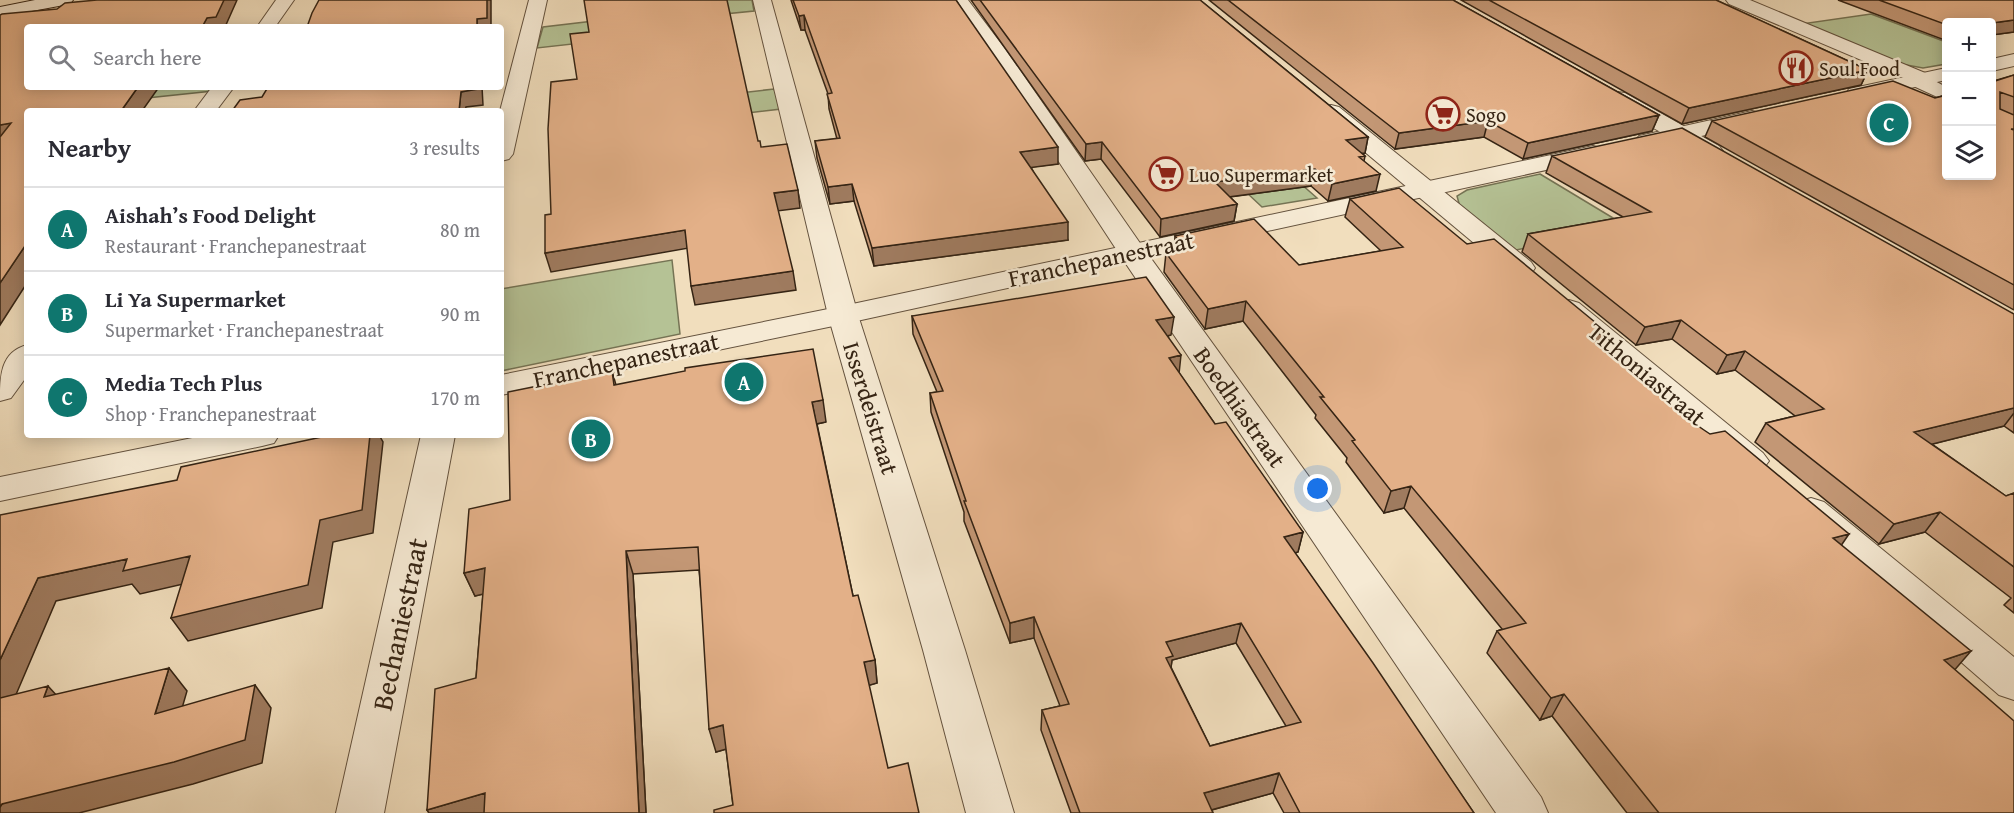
<!DOCTYPE html>
<html lang="en">
<head>
<meta charset="utf-8">
<style>
  body { margin:0; font-family:"Gentium Book Plus",serif; background:#f7f7f7; color:#2b2b33 }
  .controls { position:absolute; right:18px; top:18px; display:grid; overflow:hidden; border-radius:6px; box-shadow:0 3px 15px #0003 }
  .controls button { width:54px; height:54px; display:grid; place-items:center; padding:0; border:0; border-bottom:2px solid #e1e1e2; background:#fff; color:#2b2b33; font:30px sans-serif }
  .you { position:absolute; left:1318px; top:489px; width:21px; height:21px; margin:-15px; border:4px solid #fff; border-radius:50%; background:#1a73e8; box-shadow:0 0 0 9px #1a73e833 }
  .badge { display:grid; place-items:center; width:39px; height:39px; border-radius:50%; background:#0f766e; color:#fff; font-size:20px; font-weight:700 }
  .pin { position:absolute; translate:-50% -50%; border:3px solid #fff; box-shadow:0 2px 6px #0006 }
  .list { margin:0; padding:0; list-style:none }
  h2 { display:flex; justify-content:space-between; align-items:center; height:78px; margin:0; padding:0 24px; font-size:26px }
  h2 small { font-size:20px; font-weight:400; color:#7c7c81 }
  .list li { display:grid; grid-template-columns:39px 1fr auto; gap:18px; align-items:center; box-sizing:border-box; height:84px; padding:0 24px; border-top:2px solid #e1e1e2 }
  .list b { display:block; font-size:22px; white-space:nowrap }
  .list p { margin:0; font-size:20px; white-space:nowrap; color:#7c7c81 }
  .list em { font-size:20px; font-style:normal; color:#7c7c81 }
  .icon { flex:none; width:33px; height:33px; fill:none; stroke:currentColor; stroke-width:2; stroke-linecap:round; stroke-linejoin:round }
  .map { position:relative; flex:none; width:2014px; height:813px; overflow:hidden }
  .search { position:absolute; background:#fff; box-shadow:0 3px 15px #0003; left:24px; top:24px; width:480px; height:66px; display:flex; align-items:center; gap:15px; box-sizing:border-box; padding:0 21px; border-radius:6px; color:#7c7c81; font-size:22px }
  .panel { position:absolute; background:#fff; box-shadow:0 3px 15px #0003; left:24px; top:108px; width:480px; height:330px; border-radius:6px }
  .map>svg:first-child { display:block }
</style>
</head>
<body>
<div class="map">
<svg width="2014" height="813" viewBox="0 0 2014 813">
  <rect width="100%" height="100%" fill="#f1debd"/>
  <filter id="stains"><feTurbulence type="fractalNoise" baseFrequency=".00333" numOctaves="4"/><feColorMatrix values="0 0 0 0 .2 0 0 0 0 .09 0 0 0 0 .02 0 0 0 .5 -.17"/></filter>
  <radialGradient id="worn" r=".72"><stop offset=".6" stop-color="#630" stop-opacity="0"/><stop offset="1" stop-color="#630" stop-opacity=".3"/></radialGradient>
  <path fill="#b5c295" stroke="#757354" stroke-width="1.5" d="M685,0H752L754,11L654,21L653,35L537,48L543,27L662,13Z
    M1871,14L1946,42V64L1923,68L1901,64L1801,24Z
    M79,87H216L213,91L61,107Z
    M774,89L781,109L672,122L669,101Z
    M1267,154L1317,198L1262,207L1215,163Z
    M1540,174L1628,227L1516,250L1460,207L1457,196L1467,190Z
    M672,260L680,334L501,371V289Z"/>
  <g fill="none" stroke-linecap="round" stroke-linejoin="round">
    <g stroke="#64523e" stroke-width="2">
      <path id="minor" d="M276,0H294L275,27H257Z
        M529,0H547L513,154L509,159L501,161L500,111Z
        M753,0H771L858,315L965,650L1014,813H966L923,650L828,315Z
        M950,0H968L1005,49L1142,246L1541,797L1548,813H1496L1118,252L989,55Z
        M1726,0H1750L1930,75L1933,80L1946,87V101L1909,84L1906,79L1729,4Z
        M212,87H234L216,111H194Z
        M1617,92L1625,93L1719,146L1723,151L1719,156L1711,158L1703,156L1609,103L1606,98L1609,93Z
        M1331,105L1339,107L1531,262L1535,268L1531,274L1521,276L1511,274L1323,117L1320,112L1323,107Z
        M1569,300L1579,303L1763,453L1769,461L1763,469L1751,473L1739,469L1559,315L1554,309L1559,303Z
        M27,345V376L11,398L0,401C0,377 0,352 27,345Z
        M421,435H455L384,813H336Z
        M1811,498L1824,502L2014,657V700L1999,695L1798,520L1793,511L1798,502Z"/>
    </g>
    <g stroke="#64523e" stroke-width="2">
      <path id="tertiary" d="M2014,54V66L1992,71V59Z
        M1946,68V80L1857,100L1849,99L1846,94L1849,89Z
        M1752,111L1760,113L1763,118L1760,123L1647,148L1639,146L1635,141L1639,136Z
        M1593,146L1601,148L1605,153L1601,158L843,324L501,395V375L843,306Z
        M207,435H279L274,443L262,446L0,501V477Z"/>
    </g>
    <g stroke="#352414" stroke-width="2">
      <path id="secondary" d="M35,0H73L70,4L64,5L0,17V7Z"/>
    </g>
    <use href="#minor" fill="#f6ead4" fill-rule="evenodd"/>
    <use href="#tertiary" fill="#f6ead4" fill-rule="evenodd"/>
    <use href="#secondary" fill="#f6ead4" fill-rule="evenodd"/>
  </g>
  <path fill="#c39775" stroke="#352414" stroke-width="1.5" fill-rule="evenodd" d="M791,0H956L1058,164L1031,167L1068,240L874,266L854,201L830,204L817,158L815,141L837,139L829,109L828,94L805,30H801Z
    M971,0H1200L1368,137L1365,153H1362L1365,156L1364,161L1376,191L1328,201L1311,186L1230,197L1237,204L1234,221L1160,237L1101,159L1085,161Z
    M1209,0H1453L1659,115L1652,131L1523,159L1484,137L1395,149Z
    M1461,0H1716L1868,70L1861,85L1682,124Z
    M1838,0H2014V32L1992,35V22H1947V41Z
    M2014,75V310L1705,137L1712,121L1935,98Z
    M1552,156L2014,314V433L2004,426L1932,444L2006,496L2014,493V613L2004,605L2011,598L1925,532L1879,544L1755,442L1766,423L1795,416L1735,370L1717,374L1672,339L1636,345L1522,252L1528,234L1623,217L1546,173Z
    M1350,199L1467,244L1607,332L1601,345L1841,545L1955,670L2014,813H1627L1552,716L1540,720L1487,653L1497,631L1502,629L1404,508L1384,513L1346,462L1347,458L1315,418L1316,415L1243,321L1205,329L1164,272L1166,253L1174,251L1175,236L1299,265L1381,251L1345,217Z
    M912,316L1171,335L1168,336L1179,373L1215,424L1303,532L1298,552L1295,553L1474,813H1284L1273,793L1212,810L1213,813H1071L1041,730L1042,710L1060,706L1034,638L1010,643L964,521V512L931,412L930,393L937,392L913,334ZM1236,643L1286,726L1210,746L1171,667L1172,660Z
    M612,371L616,385L826,422L817,424L853,596L875,660L877,683L869,685L733,805L726,749L716,752L699,570L633,574L646,813H429L427,810L476,678L483,594L475,596L464,573L510,500Z"/>
  <path fill="#9f7b5f" stroke="#352414" stroke-width="1.5" d="M224,0H237L225,27H202L207,18Z
    M487,0H491V27H477V19Z
    M804,15L805,30H801L799,16Z
    M2014,20V32L1992,35V23Z
    M1868,70L1861,85L1682,124L1689,108Z
    M138,87H159L142,111H121Z
    M478,87H482L483,105L466,107L465,111H459L461,92Z
    M1659,115L1652,131L1523,159L1528,143Z
    M1488,121L1484,137L1395,149L1399,133Z
    M11,123L0,144V125Z
    M1368,137L1365,153L1342,156L1346,140Z
    M1102,142L1101,159L1085,161L1086,144Z
    M1058,147V164L1020,169V152Z
    M1315,169L1311,186L1213,199L1215,182Z
    M1380,174L1376,191L1328,201L1332,184Z
    M852,184L854,201L830,204L828,187Z
    M798,190L800,208L777,211L774,193Z
    M1237,204L1234,221L1160,237L1161,219Z
    M1068,222V240L874,266L872,248Z
    M685,230L689,248L551,272L545,253Z
    M27,243V283L0,325V283Z
    M793,271L796,290L695,305L691,286Z
    M1246,301L1243,321L1205,329L1208,309Z
    M1174,317L1171,335L1154,339L1156,320Z
    M1681,320L1672,339L1636,345L1645,327Z
    M1607,332L1598,353L1589,336Z
    M1745,351L1735,370L1717,374L1727,355Z
    M1181,355L1179,374L1169,358Z
    M823,400L826,422L816,424L812,402Z
    M2014,408V413L2004,426L1901,452L1914,432Z
    M370,435H379L383,442L373,533L333,542L322,608L188,641L171,618L320,520Z
    M1411,486L1404,508L1384,513L1391,491Z
    M1940,512L1925,532L1879,544L1894,524Z
    M1303,532L1298,552L1279,557L1284,537Z
    M1849,534L1834,556L1833,538Z
    M626,551L633,574L646,813H639Z
    M190,556L205,579L140,594L132,584L56,601L3,725L0,722V660L38,578L127,559Z
    M485,568L496,591L475,596L464,573Z
    M1034,617V638L1010,643V623Z
    M1241,623L1236,643L1172,660L1170,676L1164,678L1166,642Z
    M1971,651L1952,673L1944,660Z
    M875,660L877,683L867,686L864,662Z
    M169,668L187,691L174,736L155,714Z
    M255,685L271,708L262,763L193,784L79,813H0V807L2,804Z
    M48,686L69,709L44,697Z
    M1564,694L1552,716L1540,720L1551,698Z
    M723,725L730,748L716,752L709,729Z
    M1279,773L1273,793L1200,813L1204,793Z
    M485,793L496,813H429L427,810Z"/>
  <path fill="#e3b088" stroke="#352414" stroke-width="1.5" fill-rule="evenodd" d="M97,0H224L216,17L207,18L202,27H27V87H138L121,111H27V243L0,283V137L11,123L0,125V15L2,14L57,9L65,3Z
    M319,0H487V18L477,19V27H307L312,13Z
    M584,0H727L758,141H760L761,147L787,144L798,190L774,193L793,271L691,286L685,230L545,253V215L551,214L548,129L551,82L577,79L570,34L589,32Z
    M793,0H956L1058,147L1020,152L1068,222L872,248L852,184L828,187L815,141L840,138L827,94L832,93L804,15L799,16Z
    M980,0H1200L1368,137L1346,140L1365,156L1359,157L1380,174L1332,184L1315,169L1215,182L1237,204L1161,219L1102,142L1086,144Z
    M1228,0H1453L1659,115L1528,143L1488,121L1399,133Z
    M1489,0H1716L1868,70L1689,108Z
    M1879,0H2014V20L1992,23L1947,22V25Z
    M2014,75V97L2000,92V109L2014,115V129H2011L2014,130V285L1712,121L1893,81L1935,98L1947,95V176H1992V82Z
    M268,87H478V89L461,92L459,111H232L240,100L262,97Z
    M1682,128L2014,314V408L1914,432L2006,496L2014,493V567L1940,512L1894,524L1766,423L1824,409L1745,351L1727,355L1681,320L1645,327L1528,234L1651,212L1552,156Z
    M1399,188L1467,244L1494,239L1607,332L1589,336L1698,426L1710,434L1725,431L1849,534L1833,538L1971,651L1944,660L2014,721V813H1659L1564,694L1551,698L1497,631L1526,623L1411,486L1391,491L1352,441L1355,440L1320,397H1324L1246,301L1208,309L1166,253L1186,249L1175,236L1254,219L1299,265L1403,247L1350,199Z
    M1146,277L1174,317L1156,320L1181,355L1169,358L1215,424L1226,422L1303,532L1284,537L1373,663L1474,813H1300L1279,773L1204,793L1213,813H1080L1042,710L1069,704L1034,617L1010,623L964,501H966L930,393L943,391L912,316ZM1241,623L1301,722L1210,746L1166,658L1173,656L1166,642Z
    M813,349L823,400L812,402L853,596L858,595L875,660L864,662L888,768L908,763L919,813H714V810L733,805L723,725L709,729L698,547L626,551L639,813H484L485,793L427,810L435,689L476,678L485,568L464,573L469,509L510,500L508,392L612,371L614,385L685,371V368Z
    M331,435H370L362,510L320,520L308,585L171,618L190,556L123,571L127,559L38,578L0,660V515L177,480L181,467Z
    M169,668L155,714L255,685L245,740L174,762L2,804L0,807V698L48,686L44,697Z"/>
  <defs>
    <g id="restaurant-ring" transform="scale(1.725)"><circle r="9.5" fill="#f6ead4" stroke="#8f2418" stroke-width="1.5"/><path d="M-5-6h1v4h1v-4h1v4h1v-4h1v5L-1.5 .5V6h-2V.5L-5-1ZM5-6V6H3V1.5H1.5Q1.5-4 5-6Z" fill="#8f2418"/></g>
    <g id="supermarket-ring" transform="scale(1.725)"><circle r="9.5" fill="#f6ead4" stroke="#8f2418" stroke-width="1.5"/><path d="M-6-5.5h2.5l.6 2H6L4.5 2H-2.5L-4.4-4H-6ZM-1.5 3.2a1.3 1.3 0 1 0 .1 0ZM3 3.2a1.3 1.3 0 1 0 .1 0Z" fill="#8f2418"/></g>
  </defs>
  <g fill-rule="evenodd">
    <use href="#restaurant-ring" x="1796" y="68"/>
    <use href="#supermarket-ring" x="1443" y="114"/>
    <use href="#supermarket-ring" x="1166" y="174"/>
  </g>
  <g text-anchor="middle" dominant-baseline="central" stroke-width="5" stroke-linejoin="round" paint-order="stroke">
    <g font-size="20" fill="#352414" stroke="#f6ead4" text-anchor="start">
      <text x="1819" y="68">Soul Food</text>
      <text x="1466" y="114">Sogo</text>
      <text x="1189" y="174">Luo Supermarket</text>
    </g>
    <g font-size="24" fill="#352414" stroke="#f6ead4">
      <text transform="translate(1101 259) rotate(-12)">Franchepanestraat</text>
      <text transform="translate(626 360) rotate(-12)">Franchepanestraat</text>
      <text transform="translate(1647 374) rotate(40)">Tithoniastraat</text>
      <text transform="translate(1240 407) rotate(55)">Boedhiastraat</text>
      <text transform="translate(871 408) rotate(73)">Isserdeistraat</text>
    </g>
    <g font-size="28" fill="#352414" stroke="#f6ead4">
      <text transform="translate(399 624) rotate(-78)">Bechaniestraat</text>
    </g>
  </g>
  <rect width="100%" height="100%" filter="url(#stains)"/>
  <rect width="100%" height="100%" fill="url(#worn)"/>
</svg>
<div class="controls">
<button>+</button>
<button>−</button>
<button><svg class="icon" aria-label="layers" viewBox="0 0 24 24"><path d="M12 4l9 5-9 5-9-5zM3 14l9 5 9-5"/></svg></button>
</div>
<div class="you"></div>
<div class="pin badge" style="left:744px;top:382px">A</div>
<div class="pin badge" style="left:591px;top:439px">B</div>
<div class="pin badge" style="left:1889px;top:123px">C</div>
<div class="search"><svg class="icon" aria-label="search" viewBox="0 0 24 24"><circle cx="10" cy="10" r="6"/><path d="M15 15l6 6"/></svg>Search here</div>
<section class="panel">
<h2>Nearby<small>3 results</small></h2>
<ul class="list">
<li><span class="badge">A</span><div><b>Aishah’s Food Delight</b><p>Restaurant · Franchepanestraat</p></div><em>80 m</em></li>
<li><span class="badge">B</span><div><b>Li Ya Supermarket</b><p>Supermarket · Franchepanestraat</p></div><em>90 m</em></li>
<li><span class="badge">C</span><div><b>Media Tech Plus</b><p>Shop · Franchepanestraat</p></div><em>170 m</em></li>
</ul>
</section>
</div>
</body>
</html>
